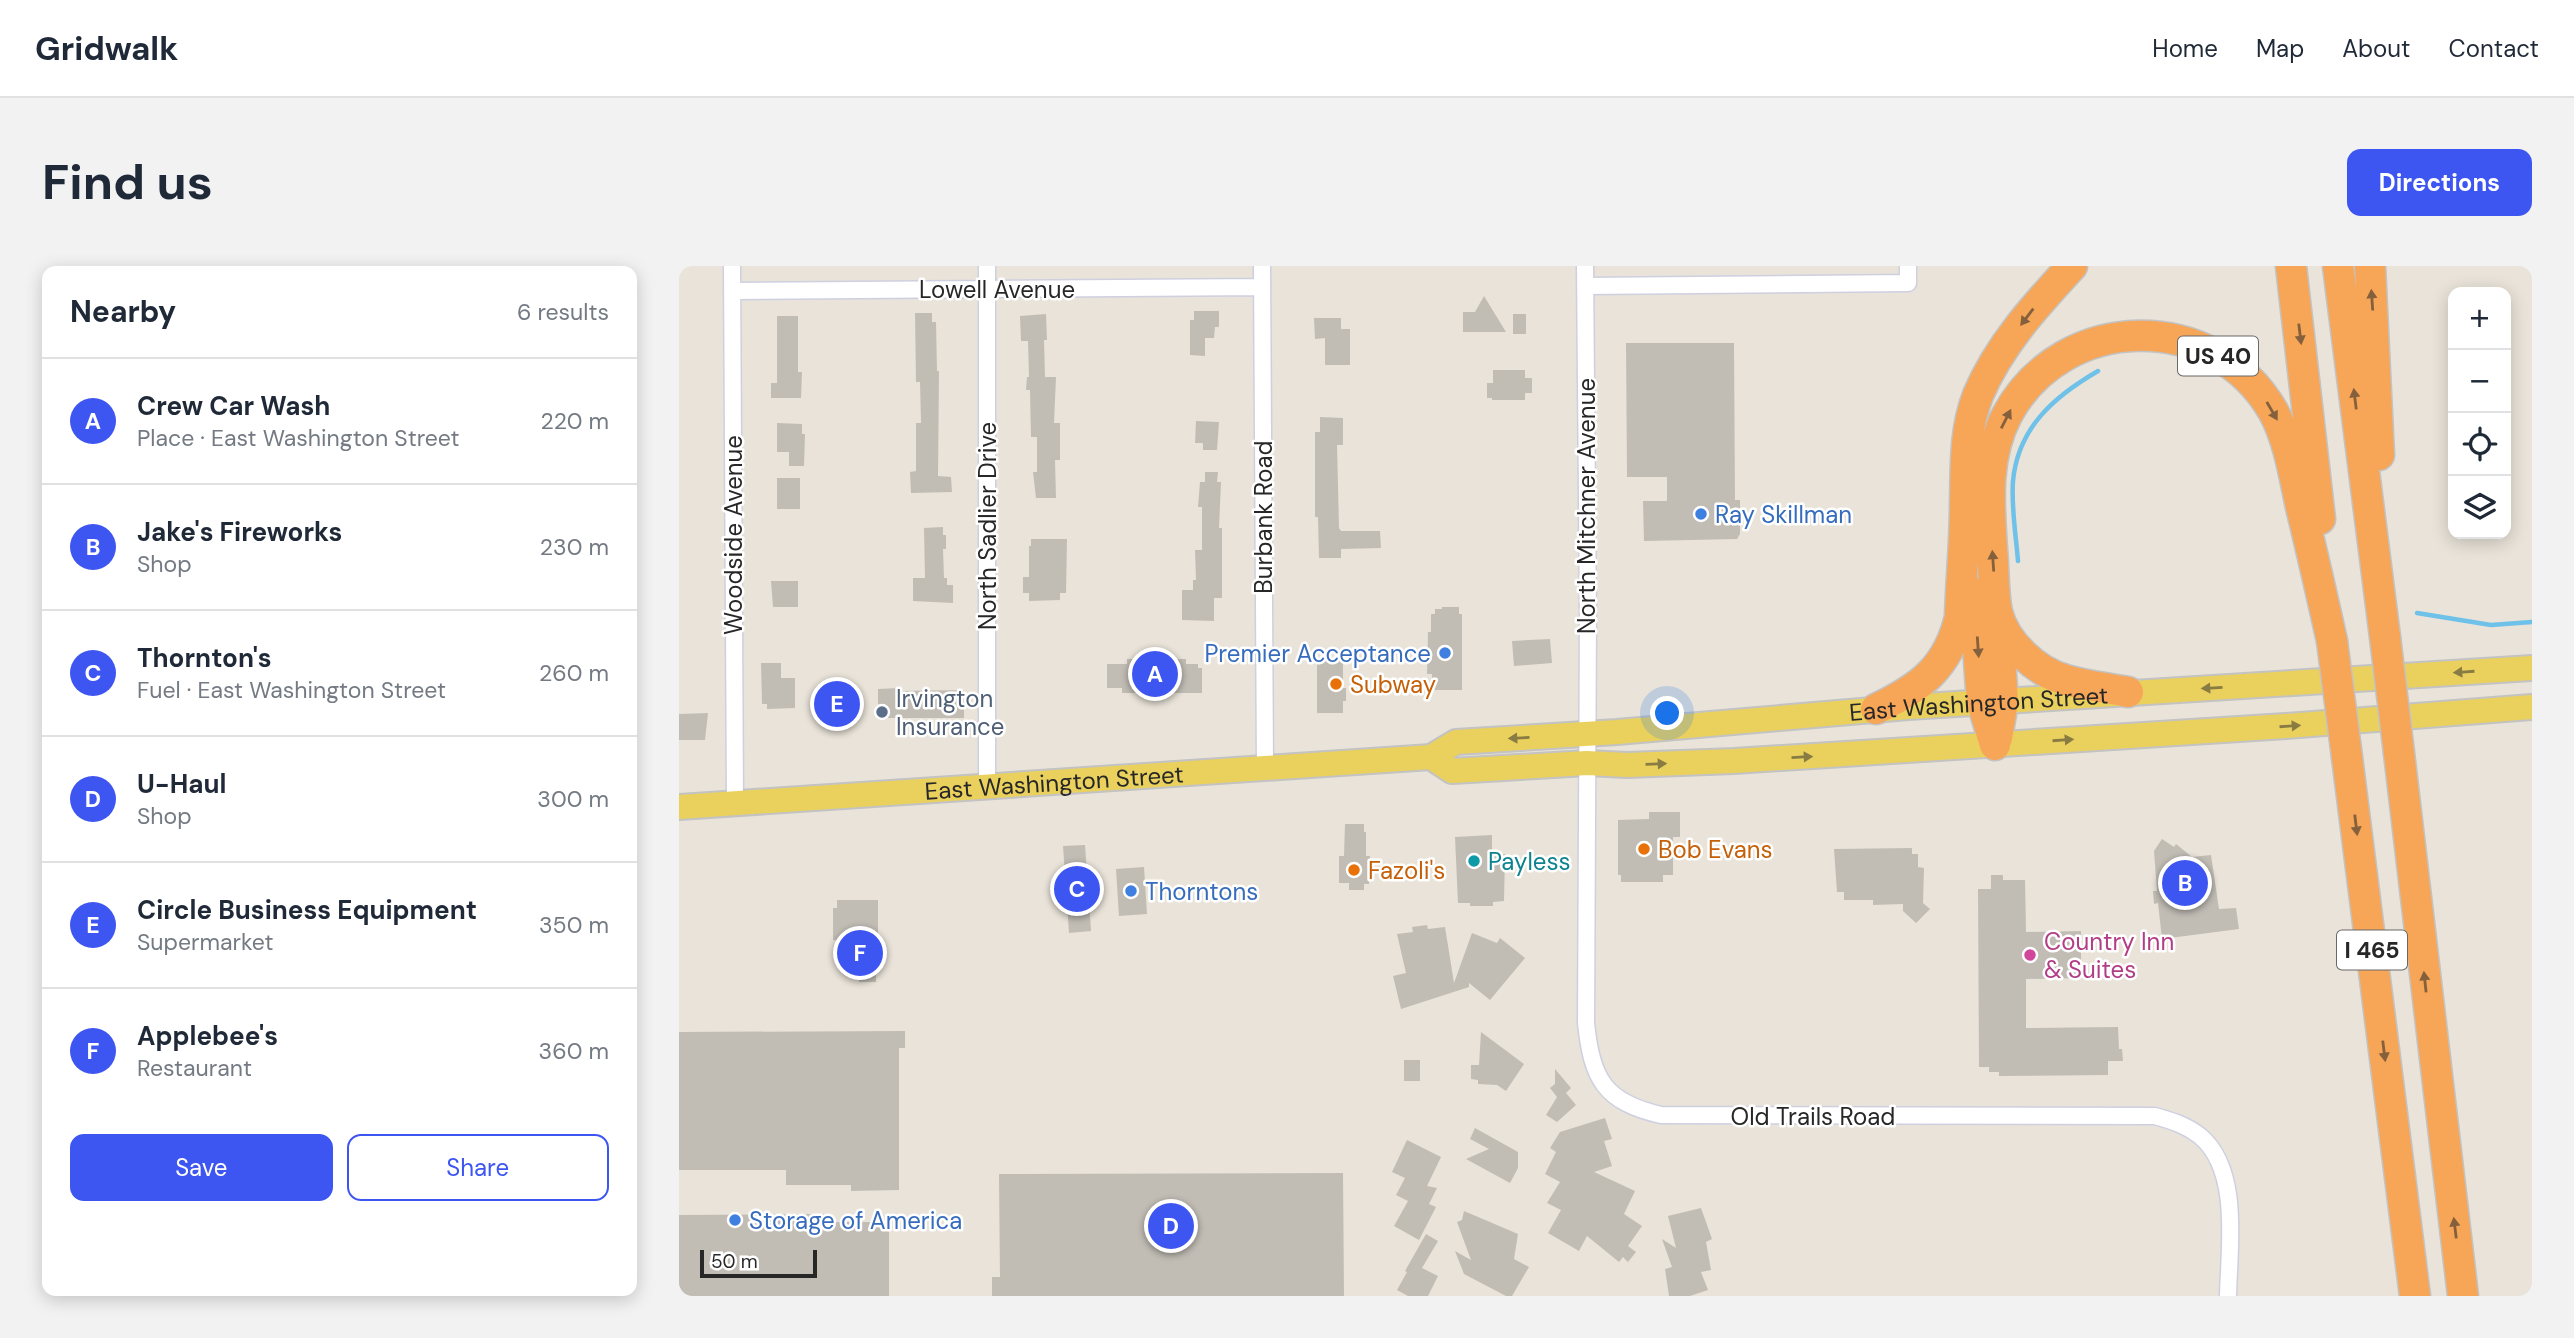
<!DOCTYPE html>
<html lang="en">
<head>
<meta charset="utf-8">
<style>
  body { margin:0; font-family:"DM Sans",sans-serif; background:#f2f2f3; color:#1f2937 }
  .controls { position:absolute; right:21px; top:21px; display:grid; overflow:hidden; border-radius:14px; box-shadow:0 4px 18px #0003 }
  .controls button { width:63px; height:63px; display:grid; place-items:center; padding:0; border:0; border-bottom:2px solid #e0e1e3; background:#fff; color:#1f2937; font:35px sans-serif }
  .scale { position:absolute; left:21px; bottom:18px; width:117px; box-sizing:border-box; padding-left:7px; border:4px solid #272727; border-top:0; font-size:19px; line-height:24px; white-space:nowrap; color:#272727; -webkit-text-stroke:5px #fff; paint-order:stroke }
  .you { position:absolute; left:989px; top:448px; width:24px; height:24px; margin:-18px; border:5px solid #fff; border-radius:50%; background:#1a73e8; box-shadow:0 0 0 10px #1a73e833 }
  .badge { display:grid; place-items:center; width:46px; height:46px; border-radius:50%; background:#3d55f1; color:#fff; font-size:23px; font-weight:700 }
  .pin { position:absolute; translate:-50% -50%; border:4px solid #fff; box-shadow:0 2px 7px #0006 }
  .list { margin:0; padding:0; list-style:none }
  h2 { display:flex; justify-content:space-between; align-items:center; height:91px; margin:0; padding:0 28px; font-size:30px }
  h2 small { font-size:23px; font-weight:400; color:#747a83 }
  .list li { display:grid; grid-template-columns:46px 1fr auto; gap:21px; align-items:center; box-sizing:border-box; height:126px; padding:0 28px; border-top:2px solid #e0e1e3 }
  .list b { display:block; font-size:26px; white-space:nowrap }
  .list p { margin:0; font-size:23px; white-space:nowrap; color:#747a83 }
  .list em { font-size:23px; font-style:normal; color:#747a83 }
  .actions { display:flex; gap:14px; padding:21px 28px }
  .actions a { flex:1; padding:16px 0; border:2px solid #3d55f1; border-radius:14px; text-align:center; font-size:24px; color:#3d55f1 }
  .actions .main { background:#3d55f1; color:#fff }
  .icon { flex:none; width:38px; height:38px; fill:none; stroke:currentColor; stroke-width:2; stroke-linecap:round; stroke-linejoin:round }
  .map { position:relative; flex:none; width:1853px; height:1030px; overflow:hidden; border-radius:14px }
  header { display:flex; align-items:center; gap:42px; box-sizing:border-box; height:98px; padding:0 35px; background:#fff; border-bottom:2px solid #e0e1e3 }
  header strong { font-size:33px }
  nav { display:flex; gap:38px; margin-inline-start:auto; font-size:24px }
  .intro { display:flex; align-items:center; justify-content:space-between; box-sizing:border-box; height:168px; padding:0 42px }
  h1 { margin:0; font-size:49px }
  .button { padding:18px 32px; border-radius:14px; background:#3d55f1; color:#fff; font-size:24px; font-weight:700 }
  main { display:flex; gap:42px; padding:0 42px }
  aside { flex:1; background:#fff; border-radius:14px; box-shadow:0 4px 18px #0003 }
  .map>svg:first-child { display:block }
</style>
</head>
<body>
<header>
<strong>Gridwalk</strong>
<nav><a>Home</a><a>Map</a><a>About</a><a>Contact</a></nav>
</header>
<div class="intro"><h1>Find us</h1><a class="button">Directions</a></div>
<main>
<aside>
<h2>Nearby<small>6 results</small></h2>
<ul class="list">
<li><span class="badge">A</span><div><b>Crew Car Wash</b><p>Place · East Washington Street</p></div><em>220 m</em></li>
<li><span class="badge">B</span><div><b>Jake's Fireworks</b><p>Shop</p></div><em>230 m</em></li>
<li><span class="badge">C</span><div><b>Thornton's</b><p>Fuel · East Washington Street</p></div><em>260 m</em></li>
<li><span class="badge">D</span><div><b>U-Haul</b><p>Shop</p></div><em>300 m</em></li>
<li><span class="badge">E</span><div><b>Circle Business Equipment</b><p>Supermarket</p></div><em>350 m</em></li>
<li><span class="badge">F</span><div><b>Applebee's</b><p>Restaurant</p></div><em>360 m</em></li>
</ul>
<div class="actions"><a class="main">Save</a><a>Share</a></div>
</aside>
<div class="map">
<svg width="1853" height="1030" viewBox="0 0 1853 1030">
  <rect width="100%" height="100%" fill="#e9e3d9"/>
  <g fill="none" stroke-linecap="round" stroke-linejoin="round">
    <path stroke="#6ec1e8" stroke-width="4.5" d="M1339,295C1337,269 1332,241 1334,215C1339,161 1376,130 1419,105
      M1738,347L1812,359L1853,356"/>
  </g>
  <path fill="#c1bdb5" d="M805,30L827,66H784V46H796Z
    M515,45H540V61H536L535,72H526V90L511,89V54H515Z
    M236,47H253V56H257L258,105H260L259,210L272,211L273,226L232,227L231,206L237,205V157H242L241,116H237Z
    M367,48L368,74H365L366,111H377L375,157H381V194H376L377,232H357L354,206H358V171H352L351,124H347L348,111H350L349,75H342L341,50Z
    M834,48H847V68H834Z
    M98,50H119V106H123L122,132H92V117H98Z
    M635,52H662V63H671V99H646V72L636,73Z
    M947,77H1055L1056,234H1061V268L1058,273L965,275L964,235H988V211H948Z
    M814,104H846V112H853V127H846V134H813V132H808V117H814Z
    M641,151L664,152V179H658L660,262L662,265H701L702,282L662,283V292H640L639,251H636V166H641Z
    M517,155L540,156L538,184H524V177H516Z
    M98,157L123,158V168H126L125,200H110V186H98Z
    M526,206H539L538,216H542L540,262H543V332H535V355L503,354V324H514V314H517L516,284H523V241H519L521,216H526Z
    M98,212H121V243H98Z
    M264,261V269H267V283H264L265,312H268V319H274V337L234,335V312H246L245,262Z
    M352,273H388L387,327H381V334L350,335V327H344V311H350V280H352Z
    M92,315H119V341H94Z
    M763,341H780V348H783V424H753V408H748L749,366H752V348H756V343H763Z
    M871,373L873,397L835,400L833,375Z
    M638,392H664V422H667V435H664V447H638Z
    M448,393H507V398H519V402H523V427H443V422H428V398H448Z
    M82,397H102V412H116V442L88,443V438H83Z
    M221,422V425L285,424V452H199V423Z
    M147,423H169V460L157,459V452H147Z
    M29,447L26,474H0V448Z
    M970,546H1001V571H994V609H984V616H942V609H939V554L970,553Z
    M666,558H685V566H687V590H691L690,618H685V624H670V617H660V590H665Z
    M813,569V589L826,588L825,635L814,636V640H791V637H779L776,571Z
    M1483,573L1495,581L1497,578L1513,591L1532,589L1540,643L1557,642L1560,663L1483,673L1479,637L1475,638L1474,625H1478L1475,585Z
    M406,579L412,665L390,667L384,580Z
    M1233,582V588H1239V601L1245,602L1244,637L1251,643L1237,657L1224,645V638L1194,639V634H1165V626H1158L1155,583Z
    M465,601L468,648L440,650L437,603Z
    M1312,609H1324V614H1346L1347,666L1402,665V712L1347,713V762L1439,761L1440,783H1443L1444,795H1429V809L1320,810V806H1310V801H1300L1299,623H1312Z
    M158,634H199V700H197V716H180V700H163V674H154V642H158Z
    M748,659L749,663L766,661L775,717L793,667L818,677L821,672L846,692L811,734L790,717V721L722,743L714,710L727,707L718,668L734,666L733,661Z
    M226,765V782H220V924L172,925V919H107V904H0V766Z
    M802,766L845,798L827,825L818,819L799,818V814L792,813V799H800Z
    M725,794H741V815H725Z
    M876,803L892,822L887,827L897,839L878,856L867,849L878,831L871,822L876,818Z
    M926,852L933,873L925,875L933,900L915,906L956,925L945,948L963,960L949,980L957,986L949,996L944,991L940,996L908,970L900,985L869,967L882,944L868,937L881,916L866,908L877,886L871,882L881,866Z
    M796,862L839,886V902L831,917L787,893L810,883L791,873Z
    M728,874L762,891L748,920L758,922L750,938L757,941L740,974L715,960L729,935L717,929L726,912L713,906Z
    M664,907L665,1030H313V1011H321L320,908Z
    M1022,942L1033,973L1027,976L1032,1004L1022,1006L1029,1024L1011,1030H990L986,1003L993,1001L983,973L997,982L989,950Z
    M785,945L839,968L835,993L850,1001L833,1030H827L785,1008L776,985L792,994L778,956L783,954Z
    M145,948V956H210V1030H0V949Z
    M747,968L759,975L743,1002L759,1010L749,1030H729L718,1024L728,1006L726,1005Z"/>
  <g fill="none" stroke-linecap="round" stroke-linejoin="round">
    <g stroke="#ced0e0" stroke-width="19">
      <path id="minor" d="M53,0L56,537
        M308,0V520
        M583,0L586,502
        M906,0L909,352L907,757C913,813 925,836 982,849L1476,850C1493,855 1507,859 1521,870C1562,904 1550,982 1549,1030
        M907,20L1229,17V0
        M53,25L583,21"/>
    </g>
    <g stroke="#c3c3c3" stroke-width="28">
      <g id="primary">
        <path d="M752,491L773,505L908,497L948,499L1055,495L1607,460L1853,441"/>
        <path id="s1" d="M0,541L752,491L777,476L938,466L1229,441L1853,402"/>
      </g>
    </g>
    <g stroke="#c3c3c3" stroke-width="33">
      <path id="motorway" d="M1612,0L1641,253
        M1659,0L1706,371
        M1691,0L1700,189
        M1295,327L1303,436L1316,479
        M1449,426C1429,422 1407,420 1387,414C1357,406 1326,377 1318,346C1314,327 1315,304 1313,283C1310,237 1306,191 1328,149C1384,45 1535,43 1594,145C1610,174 1615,209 1622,241C1633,286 1643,330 1653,375
        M1197,443C1241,422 1269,402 1281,351C1282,314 1286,277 1286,239C1287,201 1285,165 1299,129C1320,79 1357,39 1393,0
        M1318,472L1324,435L1318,354
        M1720,487L1784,1030
        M1668,491L1736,1030"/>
    </g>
    <use href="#minor" stroke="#fff" stroke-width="16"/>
    <use href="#primary" stroke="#ead15d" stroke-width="24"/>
    <use href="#motorway" stroke="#f7a556" stroke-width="30"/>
    <g stroke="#c3c3c3" stroke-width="33" stroke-linecap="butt">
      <path id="motorway-bridge" d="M1706,371L1720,487
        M1653,375L1668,491"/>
    </g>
    <use href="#motorway-bridge" stroke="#f7a556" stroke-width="30"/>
  </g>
  <defs><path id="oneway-solid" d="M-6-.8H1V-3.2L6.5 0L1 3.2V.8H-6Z" transform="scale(1.75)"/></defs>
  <g fill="#85603c">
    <use href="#oneway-solid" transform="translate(1693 34) rotate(-94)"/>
    <use href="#oneway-solid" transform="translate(1348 51) rotate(127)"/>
    <use href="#oneway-solid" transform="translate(1621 68) rotate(83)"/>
    <use href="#oneway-solid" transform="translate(1676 133) rotate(-97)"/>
    <use href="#oneway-solid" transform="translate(1593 145) rotate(60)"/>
    <use href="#oneway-solid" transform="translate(1327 153) rotate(-63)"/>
    <use href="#oneway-solid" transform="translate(1314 295) rotate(-94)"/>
    <use href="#oneway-solid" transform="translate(1299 381) rotate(86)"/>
    <use href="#oneway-solid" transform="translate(1677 559) rotate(83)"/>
    <use href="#oneway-solid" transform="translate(1746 716) rotate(-96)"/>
    <use href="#oneway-solid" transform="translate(1705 785) rotate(83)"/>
    <use href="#oneway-solid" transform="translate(1776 962) rotate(-97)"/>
  </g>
  <g fill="#887c42">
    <use href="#oneway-solid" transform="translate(1785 406) rotate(176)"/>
    <use href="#oneway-solid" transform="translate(1533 422) rotate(177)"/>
    <use href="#oneway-solid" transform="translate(1611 460) rotate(-4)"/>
    <use href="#oneway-solid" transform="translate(840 472) rotate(177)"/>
    <use href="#oneway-solid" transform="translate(1384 474) rotate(-4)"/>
    <use href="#oneway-solid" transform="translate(1123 491) rotate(-3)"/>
    <use href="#oneway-solid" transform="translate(977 498) rotate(-2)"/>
  </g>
  <g fill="#3f7fe0" stroke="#fff" stroke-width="2.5">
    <circle cx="1022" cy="248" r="7"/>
    <circle cx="766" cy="387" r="7"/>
    <circle cx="452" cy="625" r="7"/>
    <circle cx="56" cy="954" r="7"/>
  </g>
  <g fill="#e8710a" stroke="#fff" stroke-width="2.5">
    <circle cx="657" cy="418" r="7"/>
    <circle cx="965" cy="583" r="7"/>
    <circle cx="675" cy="604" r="7"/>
  </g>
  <circle fill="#5c6f8a" stroke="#fff" stroke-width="2.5" cx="203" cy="446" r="7"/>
  <circle fill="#0f9aa8" stroke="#fff" stroke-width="2.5" cx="795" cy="595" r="7"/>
  <circle fill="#d1479c" stroke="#fff" stroke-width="2.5" cx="1351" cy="689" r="7"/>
  <g text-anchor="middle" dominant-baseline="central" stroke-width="5" stroke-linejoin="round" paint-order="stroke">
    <g fill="#fff" stroke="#686868" stroke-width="2">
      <rect x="1499" y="70.5" width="80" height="39" rx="5"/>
      <rect x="1658" y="664.5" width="70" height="39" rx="5"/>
    </g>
    <g font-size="23" font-weight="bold" fill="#272727">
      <text x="1539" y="90">US 40</text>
      <text x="1693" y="684">I 465</text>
    </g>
    <g font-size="24" fill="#272727" stroke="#fff">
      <text x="318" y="23">Lowell Avenue</text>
      <text transform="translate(907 240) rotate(-90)">North Mitchner Avenue</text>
      <text transform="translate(584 251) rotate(-90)">Burbank Road</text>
      <text transform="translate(308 260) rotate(-90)">North Sadlier Drive</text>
      <text transform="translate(54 269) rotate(-90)">Woodside Avenue</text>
      <text stroke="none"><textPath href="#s1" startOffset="1307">East Washington Street</textPath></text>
      <text stroke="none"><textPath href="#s1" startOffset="376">East Washington Street</textPath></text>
      <text x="1134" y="850">Old Trails Road</text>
    </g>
    <g font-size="24" fill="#366cbe" stroke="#fff" text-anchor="start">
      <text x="1036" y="248">Ray Skillman</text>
      <text x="752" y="387" text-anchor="end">Premier Acceptance</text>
      <text x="466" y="625">Thorntons</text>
      <text x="70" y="954">Storage of America</text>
    </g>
    <g font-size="24" fill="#c56008" stroke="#fff" text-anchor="start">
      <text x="671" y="418">Subway</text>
      <text x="979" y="583">Bob Evans</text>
      <text x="689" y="604">Fazoli's</text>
    </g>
    <g font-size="24" fill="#4e5e75" stroke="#fff" text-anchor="start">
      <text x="217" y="432">Irvington<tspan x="217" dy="28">Insurance</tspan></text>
    </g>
    <g font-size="24" fill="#0d838f" stroke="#fff" text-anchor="start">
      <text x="809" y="595">Payless</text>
    </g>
    <g font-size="24" fill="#b23c85" stroke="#fff" text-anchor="start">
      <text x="1365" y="675">Country Inn<tspan x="1365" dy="28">&amp; Suites</tspan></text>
    </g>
  </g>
</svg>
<div class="controls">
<button>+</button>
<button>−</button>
<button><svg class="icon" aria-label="locate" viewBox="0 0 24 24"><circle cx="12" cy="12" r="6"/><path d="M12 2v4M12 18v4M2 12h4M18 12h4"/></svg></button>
<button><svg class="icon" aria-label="layers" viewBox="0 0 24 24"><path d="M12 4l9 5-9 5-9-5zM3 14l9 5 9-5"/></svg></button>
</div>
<div class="scale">50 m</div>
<div class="you"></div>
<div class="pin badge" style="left:476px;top:408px">A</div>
<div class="pin badge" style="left:1506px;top:617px">B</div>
<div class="pin badge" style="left:398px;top:623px">C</div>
<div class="pin badge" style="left:492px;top:960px">D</div>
<div class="pin badge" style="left:158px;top:438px">E</div>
<div class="pin badge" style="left:181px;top:687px">F</div>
</div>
</main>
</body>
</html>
